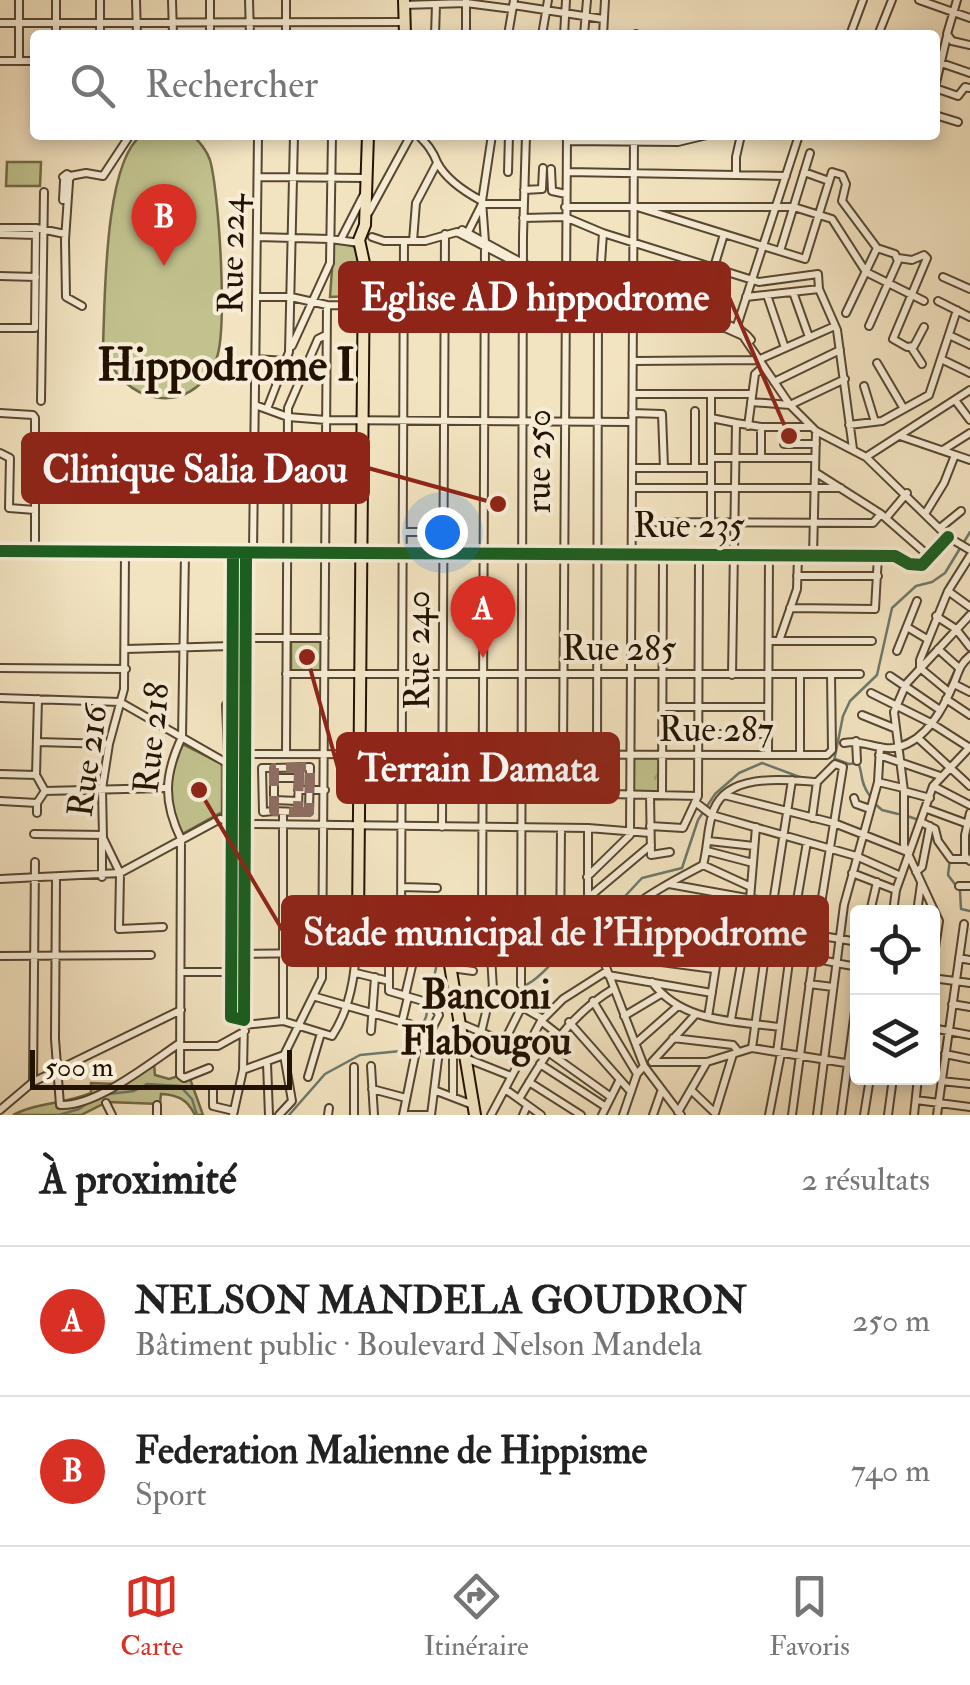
<!DOCTYPE html>
<html lang="fr">
<head>
<meta charset="utf-8">
<style>
  body { margin:0; font-family:"IM FELL Double Pica",serif; background:#f6f6f6; color:#222 }
  .controls { position:absolute; right:30px; bottom:30px; display:grid; overflow:hidden; border-radius:10px; box-shadow:0 5px 15px #0003 }
  .controls button { width:90px; height:90px; display:grid; place-items:center; padding:0; border:0; border-bottom:2px solid #e0e0e0; background:#fff; color:#222; font:50px sans-serif }
  .scale { position:absolute; left:30px; bottom:25px; width:262px; box-sizing:border-box; padding-left:10px; border:5px solid #231200; border-top:0; font-size:28px; line-height:35px; white-space:nowrap; color:#231200; -webkit-text-stroke:8px #f7edd7; paint-order:stroke }
  .you { position:absolute; left:442px; top:532px; width:35px; height:35px; margin:-25px; border:8px solid #fff; border-radius:50%; background:#1a73e8; box-shadow:0 0 0 15px #1a73e833 }
  .badge { display:grid; place-items:center; width:65px; height:65px; border-radius:50%; background:#d93025; color:#fff; font-size:32px; font-weight:700 }
  .pin { position:absolute; translate:-50% -82px; filter:drop-shadow(0 2px 5px #0008) }
  .pin::after { content:''; position:absolute; top:52px; width:35px; height:30px; background:inherit; clip-path:polygon(0 0,100% 0,50% 100%) }
  .list { margin:0; padding:0; list-style:none }
  h2 { display:flex; justify-content:space-between; align-items:center; height:130px; margin:0; padding:0 40px; font-size:42px }
  h2 small { font-size:32px; font-weight:400; color:#767676 }
  .list li { display:grid; grid-template-columns:65px 1fr auto; gap:30px; align-items:center; box-sizing:border-box; height:150px; padding:0 40px; border-top:2px solid #e0e0e0 }
  .list b { display:block; font-size:38px; white-space:nowrap }
  .list p { margin:0; font-size:32px; white-space:nowrap; color:#767676 }
  .list em { font-size:32px; font-style:normal; color:#767676 }
  .icon { flex:none; width:55px; height:55px; fill:none; stroke:currentColor; stroke-width:2; stroke-linecap:round; stroke-linejoin:round }
  .map { position:relative; flex:none; width:970px; height:1115px; overflow:hidden }
  .search { position:absolute; background:#fff; box-shadow:0 5px 15px #0003; left:30px; right:30px; top:30px; height:110px; display:flex; align-items:center; gap:25px; box-sizing:border-box; padding:0 35px; border-radius:10px; color:#767676; font-size:38px }
  .sheet { height:430px; background:#fff }
  nav { display:flex; justify-content:space-around; align-items:center; box-sizing:border-box; height:140px; border-top:2px solid #e0e0e0; background:#fff; font-size:28px; color:#767676 }
  nav a { display:grid; justify-items:center; gap:5px }
  nav .on { color:#d93025 }
  .map>svg:first-child { display:block }
</style>
</head>
<body>
<div class="map">
<svg width="970" height="1115" viewBox="0 0 970 1115">
  <defs>
    <pattern id="forest-crowns" width="20" height="18" patternUnits="userSpaceOnUse" patternTransform="scale(2.5)"><rect width="20" height="18" fill="#c1c28e"/><path d="M2 6a3 3 0 1 1 6 0M12 15a3 3 0 1 1 6 0" fill="none" stroke="#a6a679"/></pattern>
  </defs>
  <rect width="100%" height="100%" fill="#f3e4c1"/>
  <filter id="stains"><feTurbulence type="fractalNoise" baseFrequency=".002" numOctaves="4"/><feColorMatrix values="0 0 0 0 .2 0 0 0 0 .09 0 0 0 0 .02 0 0 0 .5 -.17"/></filter>
  <radialGradient id="worn" r=".72"><stop offset=".6" stop-color="#630" stop-opacity="0"/><stop offset="1" stop-color="#630" stop-opacity=".3"/></radialGradient>
  <path fill="#c1c28e" stroke="#726a47" stroke-width="2.5" d="M142,135H192C200,142 206,149 210,160C219,192 228,331 216,360C191,420 120,405 103,346C105,300 104,161 142,135Z
    M7,162H41L40,186H6Z
    M334,241L356,247L359,251L357,292L353,296L330,297Z
    M291,641L324,642L323,673H291Z
    M182,744L222,764V812L182,834C167,802 168,776 182,744Z
    M154,1064L155,1075L169,1079L188,1073L203,1115H195C187,1099 178,1095 161,1094L160,1104L107,1102L81,1115H13C37,1102 66,1104 91,1093V1083L115,1084Z"/>
  <path fill="url(#forest-crowns)" stroke="#726a47" stroke-width="2.5" d="M631,754H662V795L631,794Z"/>
  <g fill="none" stroke-linecap="round" stroke-linejoin="round">
    <path stroke="#6c796e" stroke-width="2.5" d="M948,685L955,670
      M901,742L917,735L927,724
      M835,759L849,764L858,763C863,771 859,782 870,796
      M834,761L843,716L850,701L877,675L892,608L916,586L932,582L945,573L970,532
      M874,803L882,810L898,814
      M904,815L919,820
      M950,859L948,875L960,891L961,909L970,911
      M598,925L642,878L682,868L698,820L715,794L739,773L762,763L805,779
      M452,947L474,939L482,947L489,967
      M490,980L489,987L494,994C550,989 552,947 591,929
      M109,1094L134,1091L147,1084L180,1086L192,1099L197,1115
      M59,1115L79,1109L92,1100
      M289,1115L325,1074L360,1055L401,1051L414,1044L426,1017L437,963L445,951"/>
    <g stroke="#574630" stroke-width="10">
      <path id="minor" d="M100,0V35
        M136,0L137,35
        M172,0L173,35
        M210,0V35
        M249,0L250,35
        M286,0V35
        M919,0L970,18
        M957,0L947,34L952,41L970,45
        M404,5L466,3L512,9
        M513,5L603,19
        M0,23L404,22
        M636,34V35
        M56,35V0
        M435,35L436,4
        M466,35V1
        M508,35L514,0
        M542,35L548,0
        M564,35L566,0
        M584,35L587,0
        M603,35L605,0
        M850,35L863,0
        M878,35L892,0
        M0,61H35
        M19,61V0
        M941,63L970,73
        M935,87L947,36
        M935,88L958,96L965,87L970,88
        M935,115L958,122
        M418,135C428,145 432,150 437,162C446,180 465,192 482,201
        M567,141L678,142L707,135
        M551,169L552,191L566,194
        M508,172L509,135
        M567,172L786,176
        M804,172L829,181
        M67,174L71,177L67,182L63,177Z
        M736,175V157L741,135
        M70,176L86,173L103,176L130,135
        M258,177L366,178
        M69,182L65,240L66,297L82,306
        M524,190L542,189L543,168
        M63,200L64,181
        M634,206L805,259L832,172L842,175L846,184L842,201L877,248L846,313
        M565,207H794L832,219L866,272L924,301
        M369,212L411,135
        M523,218L565,217L603,233L759,282L818,274L819,289L837,330L853,449
        M0,228H36L65,234
        M462,230L539,272
        M468,232L482,204H524
        M0,234L36,235
        M257,237L330,239L360,243
        M372,237L384,241H425L457,232L633,324L725,328L743,336L790,405L816,431L866,457L948,537L970,550
        M341,239L363,196
        M413,241L416,203L437,163
        M780,251L810,153
        M898,258L912,260L924,255L927,258L893,339L907,347L914,346L924,327
        M0,276L36,277
        M943,277L970,289
        M634,286L716,287
        M793,292L809,337
        M767,295L785,348
        M256,297H291L327,305L597,306
        M746,297L819,289
        M938,301L970,317
        M630,319C665,327 729,309 751,340
        M722,326L714,267L724,234
        M869,326L898,261L895,254L877,248
        M0,328H35
        M35,328L36,228
        M736,329L799,135
        M949,335L970,345
        M292,346L330,263L332,135
        M911,347L922,364
        M255,359L286,361L302,371
        M941,359L970,373
        M633,361L758,360L835,326
        M877,363L904,409
        M774,382L840,350
        M864,386L875,422
        M633,394H752
        M955,400L970,420
        M41,401L44,192
        M751,402L790,405L845,379
        M255,405L288,417L326,420L632,422
        M267,409L289,352L294,135
        M0,413L33,415L35,418V551
        M632,413L662,414L664,468
        M711,418L736,423L732,675
        M736,423L761,427H811
        M849,425L882,421L929,395L957,310
        M748,426L755,374L763,367
        M900,436L970,460
        M784,444H816
        M943,450L970,433
        M0,453L10,458L9,508L35,510
        M36,455L82,457
        M866,457L970,390
        M712,458H815
        M761,458V427
        M632,468H711
        M695,468V411
        M815,472L881,514L930,557
        M632,488H841
        M287,490H326
        M925,514L944,483L955,455
        M886,518L907,493
        M632,522L873,523L881,514
        M711,522V394
        M940,528L961,511
        M403,532H443
        M0,551L895,556L909,564L922,565L948,537
        M125,552L124,689L109,744L102,789L103,838L120,873L119,929L163,927
        M185,553L182,737C164,775 163,802 181,839L180,1075L184,1078L209,1068
        M233,553L231,1017L244,1020L246,554
        M253,553L258,135
        M813,556L816,431
        M797,576H878
        M948,591L970,607
        M790,608L875,609L878,556
        M936,616L956,629L970,647
        M907,627L927,639
        M246,638H325
        M769,641H872
        M779,641L797,589L798,556
        M126,649L232,646
        M938,649L959,668
        M897,651L917,601
        M0,668L126,669
        M286,674H860
        M890,676L940,710
        M954,684L970,692
        M949,692L920,668V660L948,591L970,556
        M871,693L931,723L970,748
        M0,698L120,702L232,766
        M946,699L970,715
        M226,705L228,753
        M663,707H768
        M862,715L894,728
        M698,734H768
        M919,739L970,786
        M856,741L857,761
        M38,742L109,744
        M844,743C863,739 880,752 899,747C927,739 943,709 954,683C959,671 960,664 970,656
        M245,754L827,755L832,750L831,674
        M286,754L288,408L318,339L326,335
        M563,754L567,135
        M597,754L598,306L603,233
        M768,755L769,556
        M800,755V674
        M879,755L940,776
        M274,768H262L263,812L274,811
        M0,774L36,775
        M274,778H299
        M878,782L903,788
        M933,786L970,805
        M298,790H325
        M45,791L165,788
        M904,791L930,798
        M522,792L698,796
        M650,795L651,855L670,852
        M662,795L663,556
        M724,795L834,823L905,851
        M854,798L856,804L870,809
        M274,800L298,801
        M0,801L37,803
        M695,802L712,815L856,856L901,876
        M927,809L968,824
        M283,812V1021
        M298,812H309L310,767L274,768V811L298,812L299,767
        M37,813V803L45,791L36,775L38,699
        M970,813L965,835V856L970,861
        M812,818L817,782L835,764L843,767L816,935
        M226,819L227,790
        M921,822L935,829L938,841L951,859H966
        M650,826L683,828L698,796L699,556
        M442,827L445,234
        M588,828V898L601,954L644,1066L681,1115
        M34,834L103,835
        M709,841L754,846
        M707,851L753,863
        M703,865L751,887
        M916,872L922,867L930,826
        M852,873L896,890
        M102,877V839
        M587,877L630,835L634,135
        M0,879L120,873L220,819L245,824L588,828L650,833
        M56,879L55,1039L60,1105C96,1107 150,1063 180,1043
        M669,884L819,911
        M959,886H970
        M402,887L437,888
        M588,898L651,845
        M750,899L756,827
        M773,903L792,780
        M637,905L858,942
        M796,906L807,842
        M870,912L877,882
        M893,912L896,890L933,786L970,747
        M917,912L921,884
        M401,923L404,241
        M444,923H560L592,919
        M482,923L485,242L482,201L492,135
        M489,923L493,989
        M605,940C624,904 668,884 703,865C708,847 707,826 714,809C729,772 786,780 817,782
        M603,942C660,921 794,956 858,967
        M385,949L428,956L444,938
        M398,950L399,924
        M521,950L556,951L560,947L561,828
        M244,954L322,953
        M601,954L714,969
        M0,956L151,955
        M959,958L970,960
        M389,962V991L423,1001
        M451,968L473,971
        M932,968L939,921L904,845V791L894,712L906,684L970,615
        M181,972H230
        M356,973L389,981
        M608,975L712,993
        M932,978L970,983
        M652,982C682,1023 735,1021 780,1027
        M809,984L833,987
        M521,985L523,236L526,135
        M405,996L415,953
        M436,996L454,994
        M316,997L410,1024
        M510,1000L543,1019
        M593,1001L637,1074
        M952,1004L970,1007
        M436,1010L439,1015L430,1033V1042L464,1043
        M624,1016L661,994
        M708,1017L727,895
        M731,1020L744,947
        M541,1021L559,1035
        M402,1022L408,997
        M569,1022L631,1092
        M462,1024L524,1050
        M244,1025L283,1021L332,1036C354,1003 356,962 358,923L284,921
        M932,1028L970,1035
        M371,1031L375,977
        M481,1033L486,1012
        M673,1038L733,1045L737,1050
        M504,1042L522,1006
        M636,1043L678,1006
        M180,1046H218L245,1031
        M752,1048L769,927
        M548,1052L611,1097
        M777,1052L793,931
        M945,1054L970,1059
        M468,1059L511,1076
        M652,1062L695,1015
        M653,1062H707L752,1048L858,1065
        M267,1063L269,1115
        M540,1064L606,1107
        M371,1066L374,1115
        M243,1070L284,1055L322,978L327,305
        M308,1077L321,1033
        M941,1081L970,1084
        M33,1082L35,862
        M529,1082L581,1115
        M372,1089L406,1098
        M505,1089L541,1115
        M434,1090L473,1105
        M691,1090L715,1113L733,1054
        M213,1091V1106L234,1111
        M453,1097V1043
        M519,1099C545,1055 568,1016 613,989
        M916,1100L970,1107
        M106,1103L112,1115
        M0,1110L33,1082L181,1010
        M678,1112L707,1062
        M157,1115V1105
        M233,1115L243,1070L244,1022
        M279,1115L292,1101L284,1055
        M328,1115L329,1108
        M354,1115V1067
        M403,1115L416,1051
        M408,1115H430
        M431,1115L440,1043
        M491,1115L541,1021L563,999L607,971
        M523,1115L527,1106
        M602,1115L619,1081
        M623,1115L637,1074L644,1066
        M653,1115L661,1092
        M769,1115L781,1053
        M792,1115L813,959
        M817,1115L844,905L878,782L880,747
        M841,1115L858,989
        M864,1115L870,1078
        M888,1115L893,1078
        M914,1115L918,1078
        M937,1115L964,924"/>
    </g>
    <g stroke="#231200" stroke-width="14">
      <path id="major" d="M404,0L405,35
        M368,135L365,225L359,240L364,263L358,923H443L475,1115"/>
    </g>
    <use href="#minor" stroke="#f7edd7" stroke-width="6"/>
    <use href="#major" stroke="#f3e4c1" stroke-width="10"/>
    <path stroke="#8d6e63" stroke-width="10" stroke-dasharray="20 10" stroke-linecap="butt" d="M298,812H309L310,767L274,768V811L298,812L299,767"/>
    <g stroke="#f7edd7" stroke-width="19">
      <path id="cycleway" d="M0,551L895,556L909,564L922,565L948,537
        M233,553L231,1017L244,1020L246,553"/>
    </g>
    <use href="#cycleway" stroke="#1b5e20" stroke-width="12"/>
  </g>
  <g text-anchor="middle" dominant-baseline="central" stroke-width="8" stroke-linejoin="round" paint-order="stroke">
    <g font-size="35" fill="#231200" stroke="#f7edd7">
      <text transform="translate(232 254) rotate(-89)">Rue 224</text>
      <text transform="translate(539 461) rotate(-90)">rue 250</text>
      <text x="689" y="526">Rue 235</text>
      <text x="619" y="649">Rue 285</text>
      <text transform="translate(418 650) rotate(-90)">Rue 240</text>
      <text x="716" y="730">Rue 287</text>
      <text transform="translate(152 738) rotate(-84)">Rue 218</text>
      <text transform="translate(88 761) rotate(-82)">Rue 216</text>
    </g>
    <g font-size="40" font-weight="bold" fill="#231200" stroke="#f7edd7">
      <text x="486" y="995">Banconi<tspan x="486" dy="46">Flabougou</tspan></text>
    </g>
    <g font-size="45" font-weight="bold" fill="#231200" stroke="#f7edd7">
      <text x="226" y="366">Hippodrome I</text>
    </g>
  </g>
  <path fill="none" stroke="#8f2418" stroke-width="4" d="M789 436L729 297M498 504L368 468M307 657L338 768M199 790L283 931"/>
  <g fill="#8f2418" stroke="#f7edd7" stroke-width="4">
    <circle cx="789" cy="436" r="10"/>
    <circle cx="498" cy="504" r="10"/>
    <circle cx="307" cy="657" r="10"/>
    <circle cx="199" cy="790" r="10"/>
  </g>
  <g fill="#8f2418" stroke="#8f2418" stroke-width="4">
    <rect x="340" y="263" width="389" height="68" rx="10"/>
    <rect x="23" y="434" width="345" height="68" rx="10"/>
    <rect x="338" y="734" width="280" height="68" rx="10"/>
    <rect x="283" y="897" width="544" height="68" rx="10"/>
  </g>
  <g font-size="38" text-anchor="middle" font-weight="bold" fill="#fff">
    <text x="535" y="310">Eglise AD hippodrome</text>
    <text x="195" y="482">Clinique Salia Daou</text>
    <text x="478" y="781">Terrain Damata</text>
    <text x="555" y="945">Stade municipal de l'Hippodrome</text>
  </g>
  <rect width="100%" height="100%" filter="url(#stains)"/>
  <rect width="100%" height="100%" fill="url(#worn)"/>
</svg>
<div class="controls">
<button><svg class="icon" aria-label="locate" viewBox="0 0 24 24"><circle cx="12" cy="12" r="6"/><path d="M12 2v4M12 18v4M2 12h4M18 12h4"/></svg></button>
<button><svg class="icon" aria-label="layers" viewBox="0 0 24 24"><path d="M12 4l9 5-9 5-9-5zM3 14l9 5 9-5"/></svg></button>
</div>
<div class="scale">500 m</div>
<div class="you"></div>
<div class="pin badge" style="left:483px;top:658px">A</div>
<div class="pin badge" style="left:164px;top:266px">B</div>
<div class="search"><svg class="icon" aria-label="search" viewBox="0 0 24 24"><circle cx="10" cy="10" r="6"/><path d="M15 15l6 6"/></svg>Rechercher</div>
</div>
<section class="sheet">
<h2>À proximité<small>2 résultats</small></h2>
<ul class="list">
<li><span class="badge">A</span><div><b>NELSON MANDELA GOUDRON</b><p>Bâtiment public · Boulevard Nelson Mandela</p></div><em>250 m</em></li>
<li><span class="badge">B</span><div><b>Federation Malienne de Hippisme</b><p>Sport</p></div><em>740 m</em></li>
</ul>
</section>
<nav>
<a class="on"><svg class="icon" aria-label="map" viewBox="0 0 24 24"><path d="M3 6l6-2 6 2 6-2v14l-6 2-6-2-6 2zM9 4v14M15 6v14"/></svg>Carte</a>
<a><svg class="icon" aria-label="directions" viewBox="0 0 24 24"><path d="M12 3l9 9-9 9-9-9zM9 14v-3h6M13 9l2 2-2 2"/></svg>Itinéraire</a>
<a><svg class="icon" aria-label="saved" viewBox="0 0 24 24"><path d="M7 4h10v16l-5-4-5 4z"/></svg>Favoris</a>
</nav>
</body>
</html>
